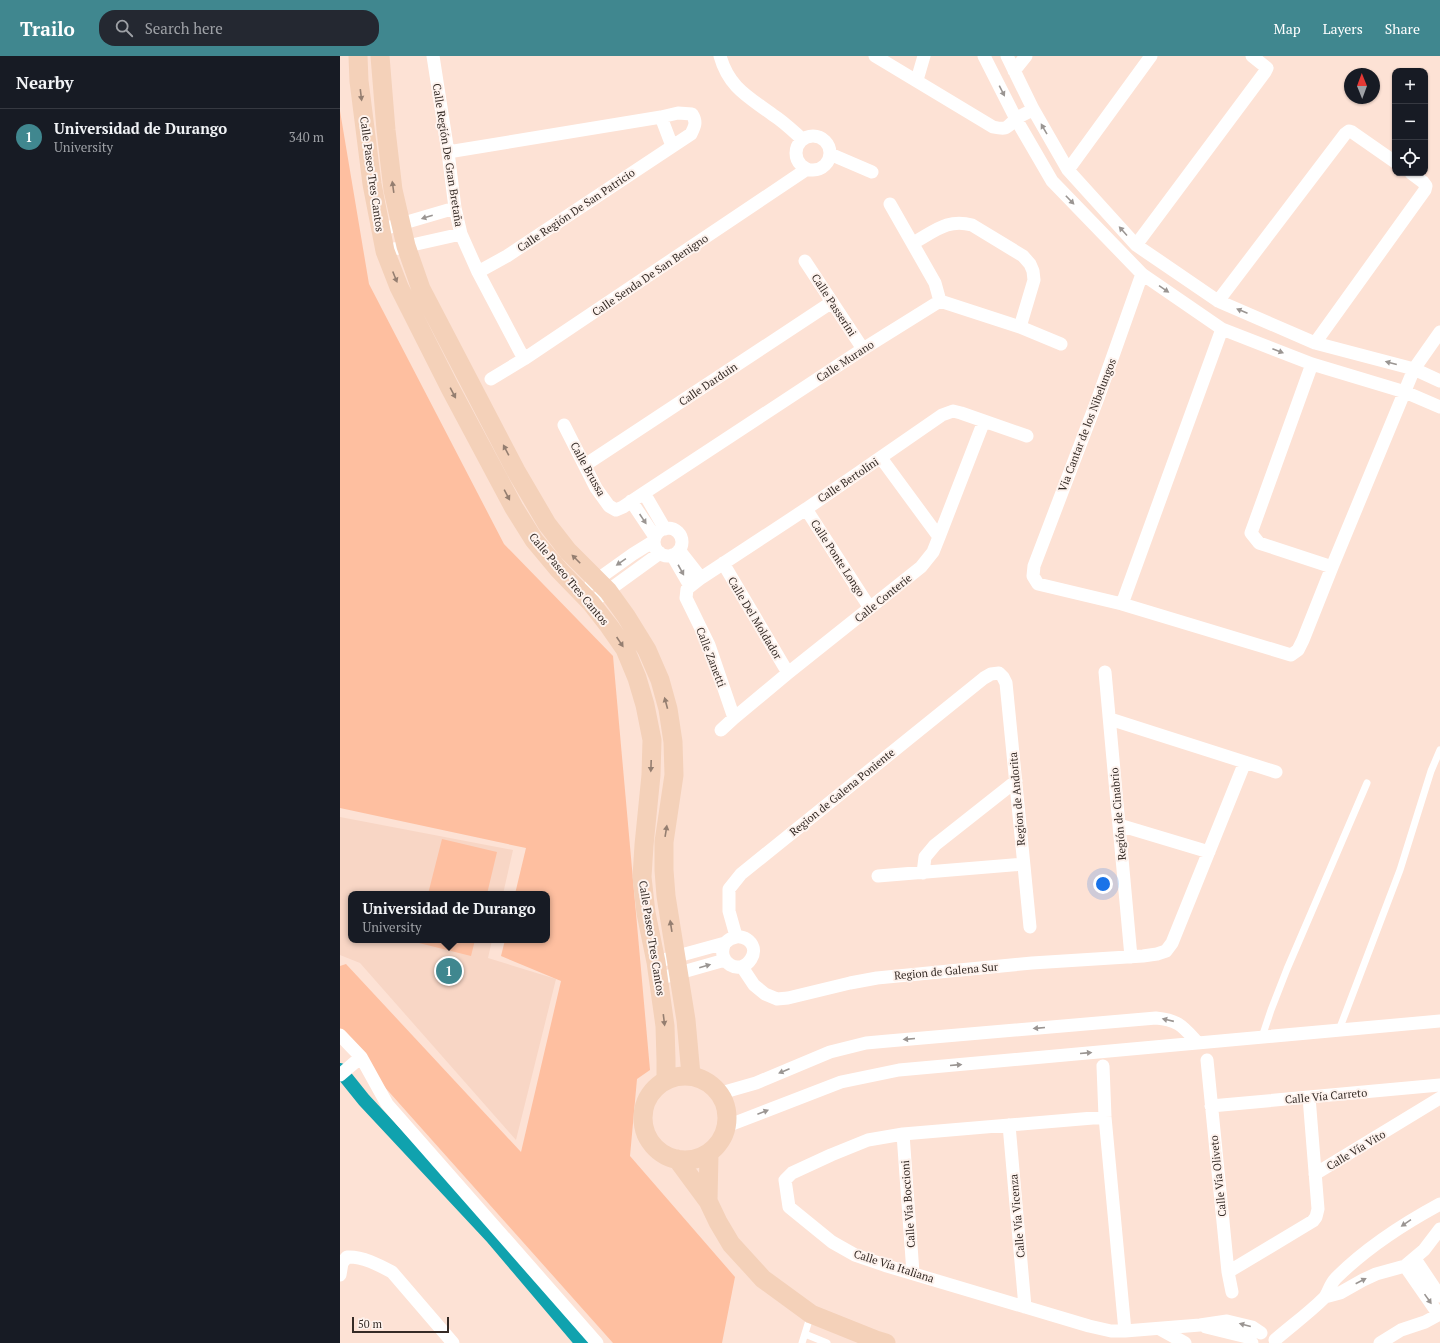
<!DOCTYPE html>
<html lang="en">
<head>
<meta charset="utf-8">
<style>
  body { margin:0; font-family:"PT Serif",serif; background:#242831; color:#f1f3f6 }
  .controls { position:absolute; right:12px; top:12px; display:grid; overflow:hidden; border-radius:8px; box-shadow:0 1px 3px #0004 }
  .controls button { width:36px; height:36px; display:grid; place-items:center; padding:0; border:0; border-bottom:1px solid #363941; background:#171b24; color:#f1f3f6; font:20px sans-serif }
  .compass { position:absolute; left:1004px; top:12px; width:36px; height:36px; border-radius:50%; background:#171b24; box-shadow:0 1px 3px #0004; rotate:359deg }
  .scale { position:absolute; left:12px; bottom:10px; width:97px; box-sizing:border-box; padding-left:4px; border:2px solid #352b26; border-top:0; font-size:11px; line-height:14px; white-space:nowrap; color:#352b26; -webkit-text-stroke:3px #fef3ee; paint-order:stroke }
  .you { position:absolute; left:763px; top:828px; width:14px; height:14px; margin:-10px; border:3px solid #fff; border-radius:50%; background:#1a73e8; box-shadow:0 0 0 6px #1a73e833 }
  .badge { display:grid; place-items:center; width:26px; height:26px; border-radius:50%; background:#40878f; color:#fff; font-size:13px; font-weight:700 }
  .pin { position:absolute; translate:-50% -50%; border:2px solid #fff; box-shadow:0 1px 4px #0006 }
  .popup { position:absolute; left:8px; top:835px; width:202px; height:52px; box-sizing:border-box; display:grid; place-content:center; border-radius:8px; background:#171b24; filter:drop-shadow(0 1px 3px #0005); font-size:13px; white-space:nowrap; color:#9ea1a6 }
  .popup b { font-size:15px; color:#f1f3f6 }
  .popup::after { content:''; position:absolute; left:50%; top:100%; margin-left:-8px; border:8px solid transparent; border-top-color:#171b24 }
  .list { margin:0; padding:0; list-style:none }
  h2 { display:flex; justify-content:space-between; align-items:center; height:52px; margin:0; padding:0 16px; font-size:17px }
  h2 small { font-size:13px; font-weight:400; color:#9ea1a6 }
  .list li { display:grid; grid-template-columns:26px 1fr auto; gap:12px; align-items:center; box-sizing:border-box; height:56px; padding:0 16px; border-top:1px solid #363941 }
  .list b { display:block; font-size:15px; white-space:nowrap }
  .list p { margin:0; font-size:13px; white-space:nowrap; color:#9ea1a6 }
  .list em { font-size:13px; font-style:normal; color:#9ea1a6 }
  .icon { flex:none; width:22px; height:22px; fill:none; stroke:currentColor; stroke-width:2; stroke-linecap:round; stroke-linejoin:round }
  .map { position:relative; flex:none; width:1100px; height:1287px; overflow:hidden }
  header { display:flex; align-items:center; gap:24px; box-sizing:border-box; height:56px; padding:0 20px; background:#40878f; color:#fff }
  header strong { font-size:19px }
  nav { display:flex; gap:22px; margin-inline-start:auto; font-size:14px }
  .search { width:280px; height:36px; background:#242831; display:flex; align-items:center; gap:10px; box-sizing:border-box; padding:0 14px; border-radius:16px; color:#9ea1a6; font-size:15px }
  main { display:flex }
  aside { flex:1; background:#171b24 }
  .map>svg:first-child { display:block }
</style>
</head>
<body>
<header>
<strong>Trailo</strong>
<div class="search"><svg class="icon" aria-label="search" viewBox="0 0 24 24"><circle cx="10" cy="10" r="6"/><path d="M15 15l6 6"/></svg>Search here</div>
<nav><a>Map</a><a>Layers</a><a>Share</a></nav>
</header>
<main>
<aside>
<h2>Nearby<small></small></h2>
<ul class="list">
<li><span class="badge">1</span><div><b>Universidad de Durango</b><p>University</p></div><em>340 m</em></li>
</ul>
</aside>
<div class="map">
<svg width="1100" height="1287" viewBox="0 0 1100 1287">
  <rect width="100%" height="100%" fill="#fde2d5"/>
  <path fill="#f8d6c5" d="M0,761L173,794L163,838H11V884H152L148,902L216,923L176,1084L20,907L0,899Z"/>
  <path fill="#febfa0" d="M0,55L29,228L164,488L273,600L310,1014L297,1023L290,1100L395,1221L382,1287H273L0,981V910L6,908L181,1096L221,925L161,900L165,884H207V838H175L186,792L0,752Z
    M102,783L157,796L147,838H88Z
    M76,884H135L131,900L75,886Z"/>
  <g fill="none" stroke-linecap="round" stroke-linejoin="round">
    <path stroke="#10a2ae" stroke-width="14" d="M0,1014L24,1044L152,1181L242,1287"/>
    <path stroke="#fff" stroke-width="7" d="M999,974L1060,814L1091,715L1100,694
      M922,981L931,954L947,913L1027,727
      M465,1278L487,1287
      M462,1287L471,1258"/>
    <path stroke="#fff" stroke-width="13" d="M93,0L108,96L115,152L121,178L138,216L184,303
      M380,0C389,32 409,41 433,59C444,66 453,75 462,83
      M535,0L653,71C668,74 666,72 676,63C681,59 688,57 693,53
      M644,0L676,63L712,125L802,218L882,273L972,308L1065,336L1100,351
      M667,0L693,53L728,114L796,189L878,245L975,287L1074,313L1100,325
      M674,15L686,0
      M577,24L584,0
      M321,61L332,90
      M456 97a17 17 0 1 1 34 0a17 17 0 1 1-34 0Z
      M108,96L321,61L338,57L352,58C357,66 355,70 351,78L167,200L138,216
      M490,98L532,116
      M728,114L811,0
      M550,148L595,227L600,245
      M40,174L115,152
      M573,187C594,176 607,162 632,169L683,200L690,208L693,215L694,224L680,271
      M796,189L925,16L927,12L912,0
      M45,195L121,178
      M465,205L523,293
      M802,218L758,342L694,510L693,520L698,528L782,548L951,599L958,594L963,584L992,511L1074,313L1100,276
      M878,245L1005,78L1009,75L1012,76L1055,106
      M975,287L1085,134L1086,130L1083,126L1071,117
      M972,308L911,477L919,487L992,511
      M151,323L184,303L467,113
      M224,369L256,432L269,450L276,454L283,451L304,437L523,293L600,245L680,271L721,288
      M541,402L599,481
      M245,409L492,246
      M304,437L325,473
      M291,445L315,481
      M466,453L530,552
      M314 486a14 14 0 1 1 28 0a14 14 0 1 1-28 0Z
      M339,494L361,522
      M332,499L350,530
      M383,507L448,617
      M251,528L293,498L314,485
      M251,547L320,497
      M782,548L882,273
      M765,616L791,901
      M394,662L369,589L346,542L347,533L361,522L466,453L602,359L613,355L621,357L687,380
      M770,663L936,716
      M381,674L394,662L448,617L581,511L593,496L599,481L644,365
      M779,769L869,796
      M583,817L585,801L595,789L676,725
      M538,820L683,808
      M396,880L389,855V833L401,818L644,622L651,618L659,617L663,621L666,627L690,871
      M316,906L385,887C399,872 421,887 411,903C400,921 375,906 385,887
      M402,911L414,929L425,938L437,943L448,942L510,927L537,922L692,907L803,900L817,898L826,895L832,887L905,706
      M318,923L385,904
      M0,979L21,1001L47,1048L257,1287
      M867,1004L888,1216L892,1236
      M763,1010L765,1061L785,1275
      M0,1019L21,1001
      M381,1037L416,1027L490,996L526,987L548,985L816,962C839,964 843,971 858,987
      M871,1050L1100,1029
      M765,1061L563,1078L528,1084L491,1099L452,1117L445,1124L449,1151L492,1186L515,1199L547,1210L749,1270L771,1275H785L860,1269L887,1265L912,1271L921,1277
      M669,1069L685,1251
      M387,1070L501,1026L559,1014L1100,965
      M563,1078L573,1217
      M975,1118L1100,1042
      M1075,1203L1100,1240
      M1065,1210L1099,1259
      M888,1216L973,1165L976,1161L978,1153L969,1041
      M0,1219L2,1207L7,1201C22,1200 39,1209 52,1216L113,1287
      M985,1241L1000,1237L1023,1224L1036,1218L1065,1210L1084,1194L1100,1173
      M866,1271L907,1281L912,1287
      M820,1273L845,1287
      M935,1284C951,1270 969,1257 984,1242C989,1237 989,1229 996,1222C1026,1192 1063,1168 1100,1148
      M1040,1287L1061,1274L1085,1266L1100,1258"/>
    <path stroke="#f4d1b9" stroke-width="19" d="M18,0L19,25L32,128L45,195L59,231L110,332L174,452L194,484L219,514L251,547L269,570L285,593L297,622L305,649L312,684L311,719L304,789L302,821L306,857L316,906L325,970L326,1004V1024
      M40,0L46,74L53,134L66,190L81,233L176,415L207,468L228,495L268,535L286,560L307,594L320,624L328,653L333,686L334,719L324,786V814L326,840L346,964L351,1019
      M303 1062a42 42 0 1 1 84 0a42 42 0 1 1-84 0Z
      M337,1103L368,1145L378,1166L391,1188L423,1223L471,1258L536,1284L546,1287
      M368,1145L369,1097"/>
  </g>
  <defs><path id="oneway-solid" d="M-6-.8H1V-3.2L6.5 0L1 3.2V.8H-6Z"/></defs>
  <g fill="#9a9592">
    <use href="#oneway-solid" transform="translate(662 35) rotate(63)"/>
    <use href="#oneway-solid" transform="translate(704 73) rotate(-120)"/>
    <use href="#oneway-solid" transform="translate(730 144) rotate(46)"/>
    <use href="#oneway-solid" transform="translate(87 161) rotate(163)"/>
    <use href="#oneway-solid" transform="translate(783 175) rotate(-132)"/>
    <use href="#oneway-solid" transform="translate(824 233) rotate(34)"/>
    <use href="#oneway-solid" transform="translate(902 255) rotate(-157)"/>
    <use href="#oneway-solid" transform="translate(938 295) rotate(21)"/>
    <use href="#oneway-solid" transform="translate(1051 307) rotate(-165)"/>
    <use href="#oneway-solid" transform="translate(303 463) rotate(56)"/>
    <use href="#oneway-solid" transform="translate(281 506) rotate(145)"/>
    <use href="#oneway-solid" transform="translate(341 514) rotate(61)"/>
    <use href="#oneway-solid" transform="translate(365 910) rotate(-16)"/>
    <use href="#oneway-solid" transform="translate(828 964) rotate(-167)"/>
    <use href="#oneway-solid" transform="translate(699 972) rotate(175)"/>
    <use href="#oneway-solid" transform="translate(569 983) rotate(175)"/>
    <use href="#oneway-solid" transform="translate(746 997) rotate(-5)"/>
    <use href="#oneway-solid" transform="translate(616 1009) rotate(-5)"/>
    <use href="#oneway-solid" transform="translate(444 1015) rotate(157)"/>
    <use href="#oneway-solid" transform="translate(423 1056) rotate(-21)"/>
    <use href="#oneway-solid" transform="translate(1066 1167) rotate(146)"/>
    <use href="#oneway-solid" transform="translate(1021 1225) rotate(-27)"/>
    <use href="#oneway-solid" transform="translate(1088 1243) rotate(55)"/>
    <use href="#oneway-solid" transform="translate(905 1269) rotate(-165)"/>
  </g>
  <g fill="#947e70">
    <use href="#oneway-solid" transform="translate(21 39) rotate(83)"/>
    <use href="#oneway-solid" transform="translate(53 131) rotate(-98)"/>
    <use href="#oneway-solid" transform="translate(55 221) rotate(68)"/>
    <use href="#oneway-solid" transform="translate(113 337) rotate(62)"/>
    <use href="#oneway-solid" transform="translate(166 394) rotate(-118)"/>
    <use href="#oneway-solid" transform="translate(167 439) rotate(62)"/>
    <use href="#oneway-solid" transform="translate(236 503) rotate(-135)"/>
    <use href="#oneway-solid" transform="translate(280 586) rotate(56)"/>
    <use href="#oneway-solid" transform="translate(326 647) rotate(-105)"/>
    <use href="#oneway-solid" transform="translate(311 710) rotate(92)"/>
    <use href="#oneway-solid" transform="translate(326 775) rotate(-81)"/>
    <use href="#oneway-solid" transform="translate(331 870) rotate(-99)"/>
    <use href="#oneway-solid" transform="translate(324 964) rotate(83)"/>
  </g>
  <g text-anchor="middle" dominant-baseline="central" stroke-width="4" stroke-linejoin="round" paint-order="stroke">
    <g font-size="11" fill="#352b26" stroke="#fef3ee">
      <text transform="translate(108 99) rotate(81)">Calle Región De Gran Bretaña</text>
      <text transform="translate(32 118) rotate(82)">Calle Paseo Tres Cantos</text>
      <text transform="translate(236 154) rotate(-34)">Calle Región De San Patricio</text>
      <text transform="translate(310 219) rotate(-34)">Calle Senda De San Benigno</text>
      <text transform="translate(494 249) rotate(57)">Calle Passerini</text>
      <text transform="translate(505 305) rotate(-33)">Calle Murano</text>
      <text transform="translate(368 328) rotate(-34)">Calle Darduin</text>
      <text transform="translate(747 369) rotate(-69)">Via Cantar de los Nibelungos</text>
      <text transform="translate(248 413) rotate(61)">Calle Brussa</text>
      <text transform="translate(508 424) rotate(-34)">Calle Bertolini</text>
      <text transform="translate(498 502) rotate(57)">Calle Ponte Longo</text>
      <text transform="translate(229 523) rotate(50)">Calle Paseo Tres Cantos</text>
      <text transform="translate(543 542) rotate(-39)">Calle Conterie</text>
      <text transform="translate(415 562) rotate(59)">Calle Del Moldador</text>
      <text transform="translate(371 601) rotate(69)">Calle Zanetti</text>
      <text transform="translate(502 736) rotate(-39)">Region de Galena Poniente</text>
      <text transform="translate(677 743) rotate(-95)">Region de Andorita</text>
      <text transform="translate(778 758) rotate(-95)">Región de Cinabrio</text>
      <text transform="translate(312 882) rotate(81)">Calle Paseo Tres Cantos</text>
      <text transform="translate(606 915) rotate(-5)">Region de Galena Sur</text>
      <text transform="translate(986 1040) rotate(-5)">Calle Vía Carreto</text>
      <text transform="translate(1016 1094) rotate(-31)">Calle Vía Vito</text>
      <text transform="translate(878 1120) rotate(-96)">Calle Vía Oliveto</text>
      <text transform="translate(568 1148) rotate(-94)">Calle Vía Boccioni</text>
      <text transform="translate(677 1160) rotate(-95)">Calle Vía Vicenza</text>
      <text transform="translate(554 1210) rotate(18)">Calle Vía Italiana</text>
    </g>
  </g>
</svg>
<div class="controls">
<button>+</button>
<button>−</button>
<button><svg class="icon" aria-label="locate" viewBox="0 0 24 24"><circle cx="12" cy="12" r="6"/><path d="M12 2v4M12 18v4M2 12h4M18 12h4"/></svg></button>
</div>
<svg class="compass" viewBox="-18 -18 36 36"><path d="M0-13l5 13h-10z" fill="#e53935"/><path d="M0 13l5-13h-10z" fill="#9ea1a6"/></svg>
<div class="scale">50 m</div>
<div class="you"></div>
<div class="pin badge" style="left:109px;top:915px">1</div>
<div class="popup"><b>Universidad de Durango</b>University</div>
</div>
</main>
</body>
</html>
